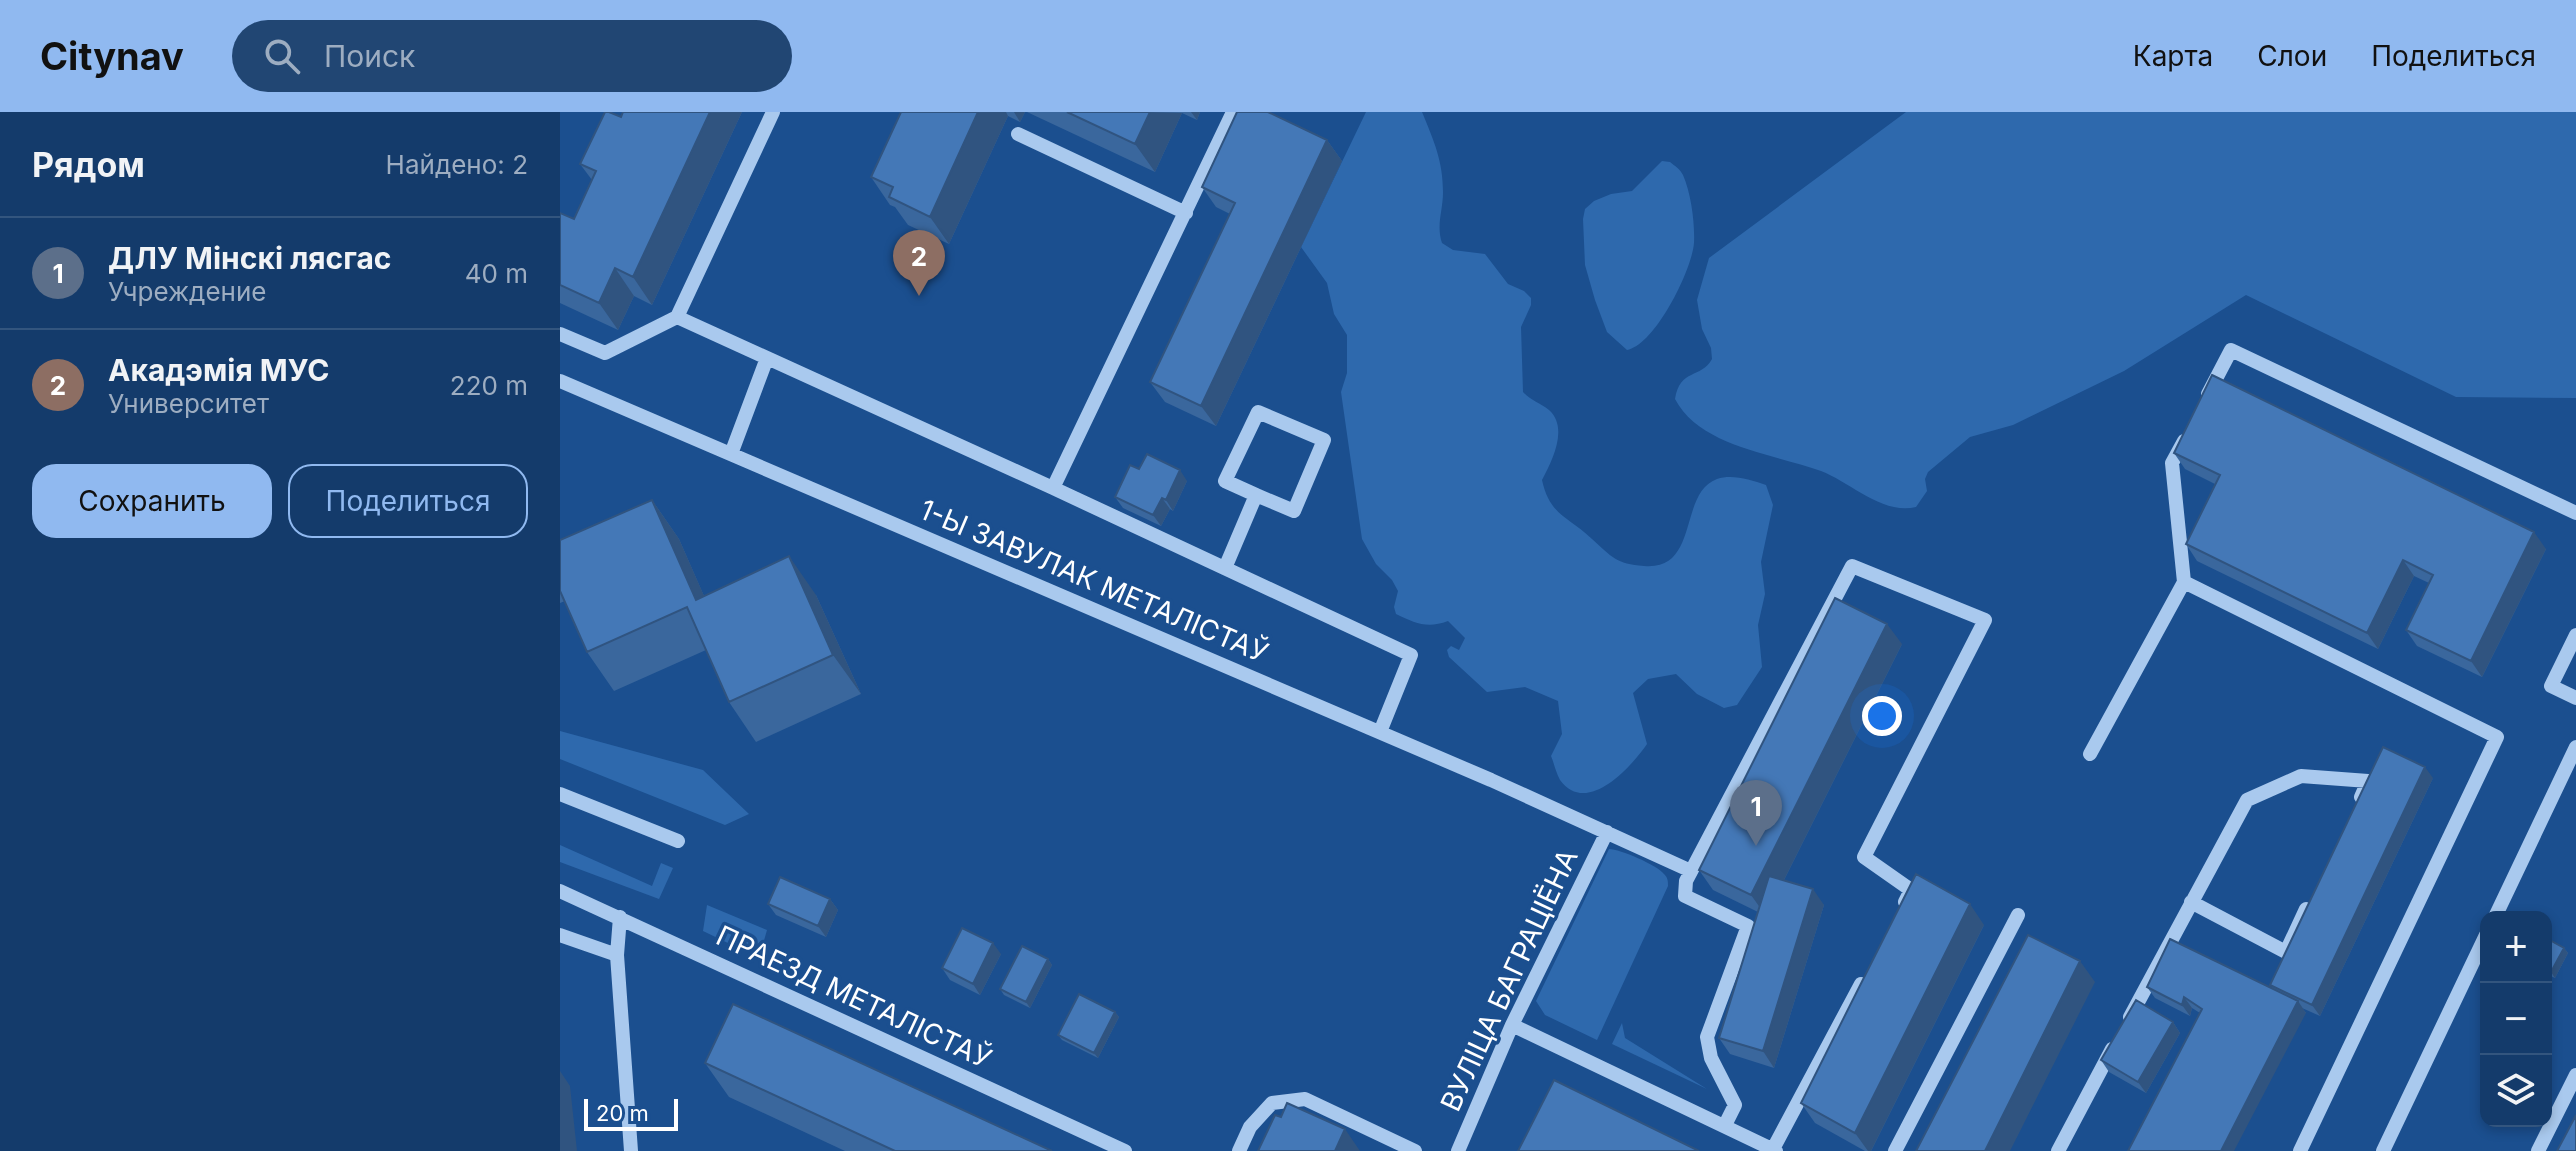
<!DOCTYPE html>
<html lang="ru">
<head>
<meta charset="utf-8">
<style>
  body { margin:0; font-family:Inter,sans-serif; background:#214673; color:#f1f3f6 }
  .controls { position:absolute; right:24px; bottom:24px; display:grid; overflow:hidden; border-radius:16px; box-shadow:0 4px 12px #0003 }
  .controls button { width:72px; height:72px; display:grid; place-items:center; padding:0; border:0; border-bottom:2px solid #33557e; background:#143b6b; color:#f1f3f6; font:40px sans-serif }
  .scale { position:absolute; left:24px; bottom:20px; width:94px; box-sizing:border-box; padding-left:8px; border:4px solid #fff; border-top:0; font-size:22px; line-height:28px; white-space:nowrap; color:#fff; -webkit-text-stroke:6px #1b4f8f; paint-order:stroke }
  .you { position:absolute; left:1322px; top:604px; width:28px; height:28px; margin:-20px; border:6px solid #fff; border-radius:50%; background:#1a73e8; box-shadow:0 0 0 12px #1a73e833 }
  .badge { display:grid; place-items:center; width:52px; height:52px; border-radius:50%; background:#90b9f0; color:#fff; font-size:26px; font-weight:700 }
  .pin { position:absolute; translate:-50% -66px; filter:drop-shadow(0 2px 4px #0008) }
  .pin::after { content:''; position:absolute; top:42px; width:28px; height:24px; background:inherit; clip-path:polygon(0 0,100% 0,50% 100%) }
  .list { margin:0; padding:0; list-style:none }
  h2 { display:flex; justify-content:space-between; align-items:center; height:104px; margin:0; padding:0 32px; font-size:34px }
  h2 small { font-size:26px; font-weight:400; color:#9dadc1 }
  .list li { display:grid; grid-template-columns:52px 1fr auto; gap:24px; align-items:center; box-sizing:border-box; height:112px; padding:0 32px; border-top:2px solid #33557e }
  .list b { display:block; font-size:30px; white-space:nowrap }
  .list p { margin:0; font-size:26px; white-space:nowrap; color:#9dadc1 }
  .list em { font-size:26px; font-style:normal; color:#9dadc1 }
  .actions { display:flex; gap:16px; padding:24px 32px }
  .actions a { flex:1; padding:18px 0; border:2px solid #90b9f0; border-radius:24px; text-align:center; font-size:28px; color:#90b9f0 }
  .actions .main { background:#90b9f0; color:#111 }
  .icon { flex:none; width:44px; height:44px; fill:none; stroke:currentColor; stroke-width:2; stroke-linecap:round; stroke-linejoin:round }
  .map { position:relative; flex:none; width:2016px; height:1039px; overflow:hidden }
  header { display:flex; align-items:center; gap:48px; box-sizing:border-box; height:112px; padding:0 40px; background:#90b9f0; color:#111 }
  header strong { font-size:38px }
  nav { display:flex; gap:44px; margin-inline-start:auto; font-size:28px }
  .search { width:560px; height:72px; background:#214673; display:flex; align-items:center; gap:20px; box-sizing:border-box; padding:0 28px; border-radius:44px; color:#9dadc1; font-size:30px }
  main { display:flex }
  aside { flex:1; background:#143b6b }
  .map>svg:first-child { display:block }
</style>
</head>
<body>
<header>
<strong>Citynav</strong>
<div class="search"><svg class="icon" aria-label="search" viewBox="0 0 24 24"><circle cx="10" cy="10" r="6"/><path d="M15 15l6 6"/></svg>Поиск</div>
<nav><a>Карта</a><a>Слои</a><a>Поделиться</a></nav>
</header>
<main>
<aside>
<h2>Рядом<small>Найдено: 2</small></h2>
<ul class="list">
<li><span class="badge" style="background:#5c6f8a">1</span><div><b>ДЛУ Мінскі лясгас</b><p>Учреждение</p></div><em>40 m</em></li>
<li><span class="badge" style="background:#8d6e63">2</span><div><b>Акадэмія МУС</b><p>Университет</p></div><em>220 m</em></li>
</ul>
<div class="actions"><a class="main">Сохранить</a><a>Поделиться</a></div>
</aside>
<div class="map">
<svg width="2016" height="1039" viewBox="0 0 2016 1039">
  <rect width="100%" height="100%" fill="#1b4f8f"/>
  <path fill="#2e69ad" d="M806,0H862C874,29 883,49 883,80C883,99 876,113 882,131L893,138L925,142L948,172L964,179L971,186V193L961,215L963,280C970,288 980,291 989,298C1009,316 992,349 982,368C990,404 1008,404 1032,427C1052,445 1056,452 1084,454C1140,459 1118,381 1157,367C1173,362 1190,368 1206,373L1213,393L1201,450L1205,482L1198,513L1202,555L1177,593L1164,596L1137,582L1116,562L1088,567L1073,581L1087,632C1072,654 1027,705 1000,668C996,661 994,651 991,644L1002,622L998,589L965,575L927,580L889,545L887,538L891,534L899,538L905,526L888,509C867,517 855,511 836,502L834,495L838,479L832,468L816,452L802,427L781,280L787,261V223L774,202L767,171L741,135Z
    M1346,0H2016V286L1896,285L1686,183L1564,259L1453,313L1410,325L1368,360L1365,367L1367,379L1356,395C1322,403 1290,370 1261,359C1215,342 1140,335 1115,287C1120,256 1141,267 1152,247L1151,236L1142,217L1137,188L1149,146Z
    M1102,49L1110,50C1115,54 1120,57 1123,63C1131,81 1135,111 1134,131C1132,158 1095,233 1067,238L1047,220L1035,188L1025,153L1023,107L1025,97L1034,89L1051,82L1072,79Z
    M0,619L143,658L189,702L165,713L0,647Z
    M0,733L92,774L101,751L113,756L99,787L0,750Z
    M1049,737C1060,737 1097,753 1104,762C1108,766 1108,769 1108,774L1037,928L985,903L976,889Z
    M147,793L207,818L199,846L143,819Z
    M1062,911L1065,926L1147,977L1052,932Z"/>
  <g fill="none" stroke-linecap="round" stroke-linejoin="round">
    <path stroke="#a9c9ee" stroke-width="14" d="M213,0L117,205L493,376
      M673,0L493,376L851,543L820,620
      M458,22L626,101
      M0,222L45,241L117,205
      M0,269L931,668L1131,759
      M1648,282L1671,238L2016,401
      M1624,329L1612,351L1624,470L1937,625L1740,1039
      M171,342L207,246
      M665,456L696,383L734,399L764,328L698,300L665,369L696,383
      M2016,523L1991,574L2016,586
      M1530,642L1624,470
      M0,682L118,729
      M0,779L565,1039
      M1631,790L1726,840L1746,797
      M1935,805L2016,635
      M0,823L57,843L71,1039
      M57,843L60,805
      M1570,905L1687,688L1741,664L1808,669L1801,685
      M952,913L1216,1039
      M1165,1013L1175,993L1151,946L1147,925L1188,814L1125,784L1126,769L1292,454L1425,508L1304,745L1351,778L1345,790
      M1213,1037L1301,872
      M679,1039L690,1015L712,991L745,987L855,1039
      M898,1039L952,913L1047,720
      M1335,1039L1458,803
      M1498,1039L1552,937
      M1823,1039L1926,823
      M1978,1039L2016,963"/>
  </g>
  <path fill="#3a679d" d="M63,0H182L92,193L74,184L58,218L0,191V101L14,107L32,68L20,52L61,5Z
    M341,0H465L460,10L448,4L389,132L348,113L335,95L330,93L311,65Z
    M467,0H640L637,8L622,1L595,60Z
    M767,28L782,49L656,314L605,290L590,270L670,102L656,95L642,75Z
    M1614,341L1986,437L1922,565L1857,534L1846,518L1869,471L1854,464L1818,537L1637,449L1626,432L1655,372L1625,357Z
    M579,357L627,369L613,399L610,397L601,414L563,396L555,385Z
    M92,388L119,427L144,484L256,483L301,582L196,630L169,590L146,538L54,579L27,540L5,489L0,491V428Z
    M1342,532L1224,768L1264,793L1214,956L1170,942L1159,926L1198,800L1153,778L1139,758Z
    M1873,666L1760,904L1742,896L1746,901H1640L1632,896L1630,904L1595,886L1587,875L1713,877L1710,873Z
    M270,787L278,798L266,825L216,803L208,792Z
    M1424,813L1311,1039H1305L1255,1011L1241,991Z
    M1986,826L2004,836L2008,841L1995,866L1986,862Z
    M441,842L420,883L390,868L382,856Z
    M488,847L492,853L470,896L444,883L440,877Z
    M555,900L559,905L538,946L502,928L498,923Z
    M1613,910L1620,921L1586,981L1549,960L1541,948Z
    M145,951L492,1039H285L169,985Z"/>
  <path fill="#305480" d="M150,0H182L92,193L73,165Z
    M418,0H446L448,4L389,132L370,105Z
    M454,0H465L460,10Z
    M590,0L622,1L595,60L575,32Z
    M631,0H640L637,8Z
    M767,28L782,49L656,314L641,294Z
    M55,156L74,184L58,218L39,191Z
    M620,358L627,369L613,399L606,388Z
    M602,386L610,397L601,414L593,403Z
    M92,388L119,427L163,527L136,488Z
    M1974,420L1986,437L1922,565L1911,549Z
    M229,444L256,483L301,582L273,543Z
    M1843,448L1854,464L1818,537L1807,521Z
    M1327,512L1342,532L1206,804L1191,783Z
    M1865,655L1873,666L1760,904L1752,893Z
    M1253,777L1264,793L1214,956L1203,939Z
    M270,787L278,798L266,825L258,814Z
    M1410,792L1424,813L1311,1039H1308L1295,1021Z
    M433,831L441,842L420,883L413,872Z
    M2004,836L2008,841L1995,866L1991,860Z
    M488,847L492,853L470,896L466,890Z
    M1520,849L1535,870L1450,1039H1425Z
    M1624,885L1632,896L1630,904L1622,893Z
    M1738,889L1746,901L1674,1039H1661Z
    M555,900L559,905L538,946L534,941Z
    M1613,910L1620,921L1586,981L1578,970Z
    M0,959L10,974L17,1039H0Z
    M785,1017L800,1039H775Z"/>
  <path fill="#4478b7" stroke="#305480" stroke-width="2" d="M45,0H49L61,5L63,0H150L73,165L55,156L39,191L0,173V101L14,107L36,59L20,52Z
    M341,0H418L370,105L329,85L333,75L311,65Z
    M507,0H590L575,32Z
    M677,0H708L767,28L641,294L590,270L675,91L642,75Z
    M1652,263L1974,420L1911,549L1846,518L1873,463L1843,448L1807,521L1626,432L1660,363L1614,341Z
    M587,342L620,358L606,388L602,386L593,403L555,385L570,353L579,357Z
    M92,388L136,488L229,444L273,543L169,590L127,495L27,540L0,479V428Z
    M1275,486L1327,512L1191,783L1139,758Z
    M1823,635L1865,655L1752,893L1710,873Z
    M1356,762L1410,792L1295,1021L1241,991Z
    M1209,764L1253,777L1203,939L1159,926Z
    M220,765L270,787L258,814L208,792Z
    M402,816L433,831L413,872L382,856Z
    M1468,823L1520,849L1425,1039H1356Z
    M1986,826L2004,836L1991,860L1986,858Z
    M1610,827L1738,889L1661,1039H1568L1642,897L1624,885L1622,893L1587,875Z
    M462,834L488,847L466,890L440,877Z
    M519,882L555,900L534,941L498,923Z
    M1576,888L1613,910L1578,970L1541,948Z
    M173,892L492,1039H335L145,951Z
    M994,968L1139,1039H958Z
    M727,991L785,1017L775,1039H698L715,1003L721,1005Z
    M2016,1003V1039H1997Z"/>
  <g text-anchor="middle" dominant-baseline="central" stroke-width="7" stroke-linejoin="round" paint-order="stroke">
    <g font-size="28" fill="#fff" stroke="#1b4f8f">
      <text transform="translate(534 469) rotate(23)">1-Ы ЗАВУЛАК МЕТАЛІСТАЎ</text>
      <text transform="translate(949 868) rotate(-65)">ВУЛІЦА БАГРАЦІЁНА</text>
      <text transform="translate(294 885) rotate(25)">ПРАЕЗД МЕТАЛІСТАЎ</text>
    </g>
  </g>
</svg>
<div class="controls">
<button>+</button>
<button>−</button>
<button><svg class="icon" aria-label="layers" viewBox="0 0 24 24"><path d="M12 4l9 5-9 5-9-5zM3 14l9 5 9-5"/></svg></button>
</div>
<div class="scale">20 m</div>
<div class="you"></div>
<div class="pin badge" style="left:1196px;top:734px;background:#5c6f8a">1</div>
<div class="pin badge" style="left:359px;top:184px;background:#8d6e63">2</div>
</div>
</main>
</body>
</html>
